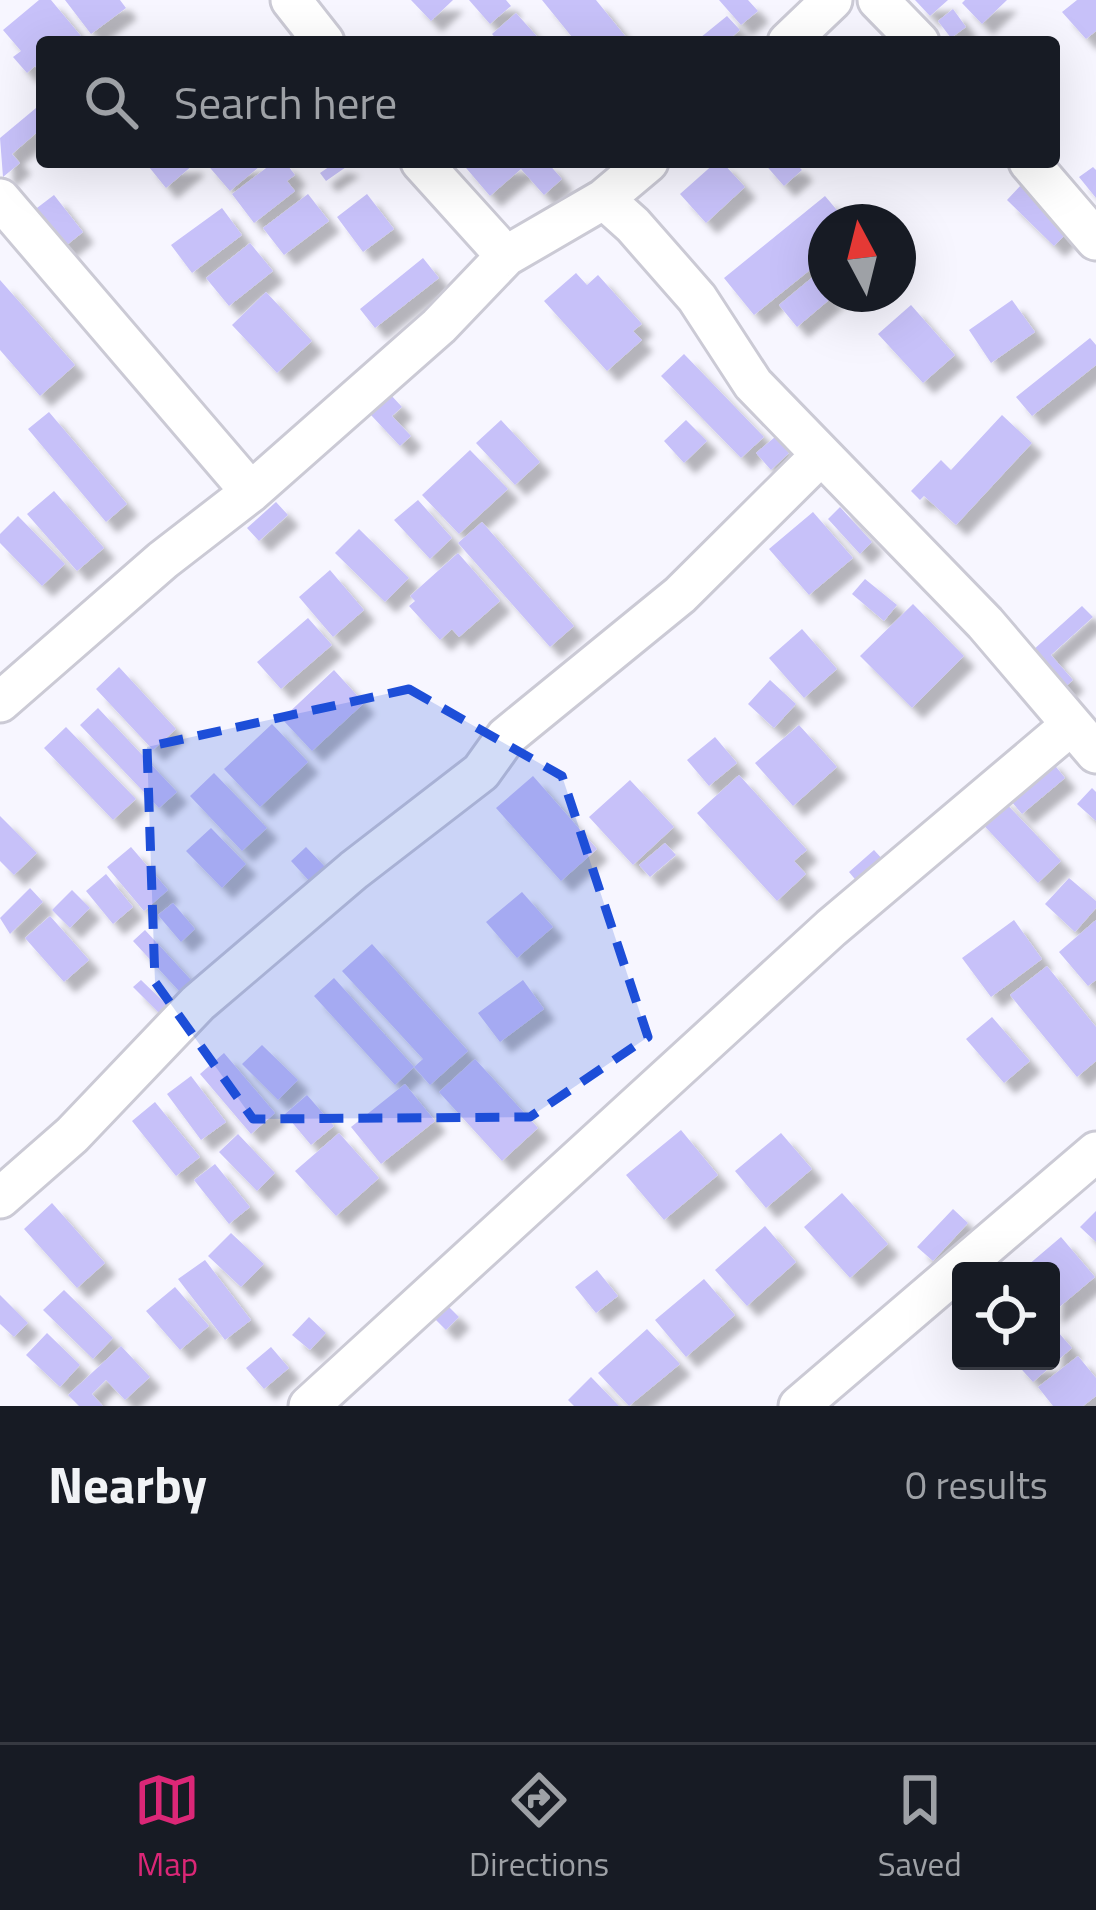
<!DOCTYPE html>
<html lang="en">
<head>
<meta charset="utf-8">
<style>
  body { margin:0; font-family:"Titillium Web",sans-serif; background:#242831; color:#f1f3f6 }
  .controls { position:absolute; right:36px; bottom:36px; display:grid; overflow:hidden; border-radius:12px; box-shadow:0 12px 48px #0002 }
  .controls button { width:108px; height:108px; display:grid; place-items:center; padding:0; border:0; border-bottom:3px solid #363941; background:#171b24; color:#f1f3f6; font:60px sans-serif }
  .compass { position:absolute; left:808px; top:204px; width:108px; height:108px; border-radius:50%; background:#171b24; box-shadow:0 12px 48px #0002; rotate:353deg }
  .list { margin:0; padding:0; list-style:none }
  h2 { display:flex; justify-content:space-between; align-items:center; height:156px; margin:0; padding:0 48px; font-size:51px }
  h2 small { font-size:39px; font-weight:400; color:#9ea1a6 }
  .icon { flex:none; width:66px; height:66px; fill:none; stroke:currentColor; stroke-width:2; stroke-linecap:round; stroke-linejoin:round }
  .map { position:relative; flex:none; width:1096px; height:1406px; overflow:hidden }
  .search { position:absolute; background:#171b24; box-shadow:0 12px 48px #0002; left:36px; right:36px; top:36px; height:132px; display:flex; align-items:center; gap:30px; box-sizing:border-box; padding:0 42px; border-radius:12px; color:#9ea1a6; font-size:45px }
  .sheet { height:336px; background:#171b24 }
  nav { display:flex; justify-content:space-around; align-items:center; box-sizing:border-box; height:168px; border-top:3px solid #363941; background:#171b24; font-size:33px; color:#9ea1a6 }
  nav a { display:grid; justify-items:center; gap:6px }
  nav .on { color:#db2777 }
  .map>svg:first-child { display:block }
</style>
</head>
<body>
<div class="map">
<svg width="1096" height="1406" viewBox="0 0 1096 1406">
  <defs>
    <filter id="shadow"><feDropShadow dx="11" dy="11" stdDeviation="3" flood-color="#0004"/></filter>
  </defs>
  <rect width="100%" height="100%" fill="#f7f6ff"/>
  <path fill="#c7c1f9" filter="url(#shadow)" d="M39,0H51L86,42H42V74L35,66L27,73L13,57L21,51L3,30Z
    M65,0H120L126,8L91,34Z
    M411,0H453L431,21Z
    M469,0H506L511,6L490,24Z
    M542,0H596L630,42H614L610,37L603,42H576Z
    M719,0H748L758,11L741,25Z
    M915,0H948L930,16Z
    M965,0H1007L982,24L962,3Z
    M1077,0H1096V31L1086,39L1062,12Z
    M953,9L966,27L951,38L938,21Z
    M516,13L542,42H499L492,34Z
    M727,16L740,30L726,42H695Z
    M42,103V128L12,154L20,163L3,177L0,138Z
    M145,162H191L193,165L166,188Z
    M205,162H265L230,191Z
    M274,162H285L295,175L287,181L295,191L254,223L232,194Z
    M336,162L349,165L326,181L320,173Z
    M461,162H547L562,179L544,195L521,169L490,196Z
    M716,162H722L745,187L706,223L680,194Z
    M763,162H794L802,170L784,186Z
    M1093,167L1096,170V198L1079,177Z
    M1021,185L1068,232L1054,246L1007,200Z
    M308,194L329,221L284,255L263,228Z
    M367,194L394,229L363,252L337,217Z
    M54,195L83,232L63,248L33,211Z
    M825,196L847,222H826V257L754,315L724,278Z
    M222,208L242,235L192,273L171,245Z
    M250,243L273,271L229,306L206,278Z
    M423,258L439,278L375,328L360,309Z
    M826,266V294H836L797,327L779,305Z
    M576,273L587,285L598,275L642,324L633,331L642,340L607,371L544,301Z
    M0,280L75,365L40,396L0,350Z
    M266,292L312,341L277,373L232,325Z
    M1012,300L1035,332L991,363L969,330Z
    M911,305L955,355L923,383L878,334Z
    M1090,338L1096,345V365L1032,416L1016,397Z
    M684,354L764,437L741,458L661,376Z
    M390,394L402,407L392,416L411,436L400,446L370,414Z
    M49,412L127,504L106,522L28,429Z
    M1002,415L1032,443L956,525L924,496L920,500L911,491L941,460L951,470Z
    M501,420L540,462L515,485L476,443Z
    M686,420L707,441L684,463L664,441Z
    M775,437L789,453L771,470L756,453Z
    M470,450L508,489L459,534L422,495Z
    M54,491L104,548L77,571L27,514Z
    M418,500L452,538L430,559L394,520Z
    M276,502L288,515L259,541L247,528Z
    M840,507L872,542L860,554L828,519Z
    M813,512L853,558L809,595L769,549Z
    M18,516L65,564L42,586L0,543V534Z
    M482,522L574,626L550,647L458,543Z
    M359,529L409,578L385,602L335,553Z
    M458,553L500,601L459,637L452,629L440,640L409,606L415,601L410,596Z
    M330,570L364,610L333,637L299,597Z
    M865,579L897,605L884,621L852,594Z
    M913,604L964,656L912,708L860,656Z
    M1082,606L1093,617L1051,655L1073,680L1058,693L1032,651Z
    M308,618L332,645L281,689L257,662Z
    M802,629L837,669L804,698L769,658Z
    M119,667L176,729L153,750L96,689Z
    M334,670L364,703L312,751L282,719Z
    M770,680L796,704L774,728L748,704Z
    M98,708L177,792L159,808L80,725Z
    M272,724L308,762L260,807L224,769Z
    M799,725L837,767L793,806L755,763Z
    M66,727L136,799L113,820L44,748Z
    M715,737L737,763L709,786L687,760Z
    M1048,757L1065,778L1022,814L1005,794Z
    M214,773L267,828L242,851L190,796Z
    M739,775L807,850L794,861L806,874L777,901L697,813Z
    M533,776L597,849L561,881L496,808Z
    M630,780L674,827L633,865L589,817Z
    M1092,788L1096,792V821L1077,804Z
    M998,795L1061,861L1038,883L975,816Z
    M0,816L37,853L14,875L0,861Z
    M211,828L246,864L222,888L186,851Z
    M665,843L676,855L650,877L639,865Z
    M131,847L168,890L144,911L107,867Z
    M306,847L326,868L311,883L291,861Z
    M874,850L885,862L859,884L849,872Z
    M106,874L133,907L113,924L86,891Z
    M1069,878L1096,901V908L1075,932L1045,904Z
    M30,888L43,902L10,934L0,918Z
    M72,890L90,908L70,928L52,910Z
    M522,892L553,927L517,958L486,922Z
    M173,903L195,929L181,942L158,915Z
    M50,916L89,960L64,982L25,938Z
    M1014,920L1042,959L991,997L962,958Z
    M1096,920V980L1088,986L1059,952Z
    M145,930L191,980L179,991L133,941Z
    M372,944L468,1051L430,1085L414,1067L423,1059L342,971Z
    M1047,966L1096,1027V1061L1077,1077L1010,995Z
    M334,978L414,1067L395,1085L314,996Z
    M141,980L168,1006L160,1014L133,987Z
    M523,980L544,1009L500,1042L478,1013Z
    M992,1017L1030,1061L1004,1083L966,1039Z
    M262,1045L298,1080L278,1100L242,1064Z
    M224,1053L275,1113L251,1134L200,1074Z
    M475,1059L538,1128L502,1161L439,1092Z
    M191,1076L226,1122L201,1140L167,1094Z
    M405,1084L435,1121L381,1164L351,1127Z
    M307,1095L334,1126L311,1145L285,1114Z
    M155,1102L200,1157L176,1176L132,1121Z
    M681,1130L718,1175L664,1220L626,1175Z
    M339,1133L379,1178L336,1216L295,1171Z
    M781,1133L812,1169L766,1208L735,1171Z
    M238,1134L275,1173L257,1191L219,1152Z
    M215,1164L250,1207L229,1224L194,1180Z
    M842,1193L888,1244L850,1278L804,1227Z
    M52,1203L105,1263L77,1288L24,1229Z
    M953,1209L968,1223L933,1261L917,1247Z
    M1096,1211V1242L1080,1227Z
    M765,1226L796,1262L747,1306L715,1270Z
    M231,1233L264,1264L241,1287L208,1256Z
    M1061,1237L1095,1277L1051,1314V1271H1021Z
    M205,1260L251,1320L225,1340L178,1279Z
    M597,1270L618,1296L596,1313L575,1287Z
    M704,1279L735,1315L686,1357L655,1320Z
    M175,1287L209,1326L180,1350L146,1311Z
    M64,1290L113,1338L93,1359L43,1310Z
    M0,1295L28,1323L14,1337L0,1324Z
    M447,1305L459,1317L446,1330L434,1318Z
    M309,1317L326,1333L310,1350L292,1335Z
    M1051,1324L1072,1348L1033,1382L1014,1361H1051Z
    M647,1329L680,1364L629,1406L598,1373Z
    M47,1333L80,1365L60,1387L26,1355Z
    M121,1346L150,1377L125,1400L106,1380L92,1394L103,1406H79L68,1395Z
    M271,1347L289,1368L264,1389L246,1368Z
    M1078,1356L1096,1378V1396L1083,1406H1053L1038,1387Z
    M591,1377L619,1406H574L568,1400Z"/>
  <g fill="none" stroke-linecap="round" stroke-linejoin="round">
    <g stroke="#cbcad5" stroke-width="45">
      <path id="minor" d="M291,0L324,42
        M878,0L919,42
        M788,42L832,0
        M421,162L506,256
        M1029,162L1096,240
        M0,199L251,492
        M604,199L633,225L697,298L753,384L985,623L1096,753
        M0,702L163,560L251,492L439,326L506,256L604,199L648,162
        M0,1198L72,1135L198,1003L354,870L481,772L506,737L680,595L820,456
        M309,1406L831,928L1070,726
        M799,1406L1096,1152"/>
    </g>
    <use href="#minor" stroke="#fff" stroke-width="39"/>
  </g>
  <path fill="#1d4ed8" fill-opacity="0.2" stroke="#1d4ed8" stroke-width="9" stroke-dasharray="24 15" stroke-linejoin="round" d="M409,689L562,776L648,1037L530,1117L253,1119L155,982L147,747Z"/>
</svg>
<div class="controls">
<button><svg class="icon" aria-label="locate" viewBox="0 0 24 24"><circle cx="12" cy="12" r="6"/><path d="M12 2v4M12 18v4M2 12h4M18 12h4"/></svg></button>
</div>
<svg class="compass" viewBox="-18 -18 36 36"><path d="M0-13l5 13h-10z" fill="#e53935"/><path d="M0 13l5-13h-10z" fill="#9ea1a6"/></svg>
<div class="search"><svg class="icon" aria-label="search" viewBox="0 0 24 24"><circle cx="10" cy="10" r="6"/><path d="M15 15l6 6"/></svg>Search here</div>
</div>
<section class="sheet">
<h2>Nearby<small>0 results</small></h2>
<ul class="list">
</ul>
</section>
<nav>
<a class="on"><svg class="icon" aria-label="map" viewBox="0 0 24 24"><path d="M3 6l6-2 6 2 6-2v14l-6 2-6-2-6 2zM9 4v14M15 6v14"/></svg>Map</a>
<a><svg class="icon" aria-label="directions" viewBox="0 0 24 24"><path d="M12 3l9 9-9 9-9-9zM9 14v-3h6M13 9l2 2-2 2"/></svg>Directions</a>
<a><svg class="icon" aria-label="saved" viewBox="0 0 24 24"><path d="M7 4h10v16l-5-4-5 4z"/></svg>Saved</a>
</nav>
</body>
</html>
